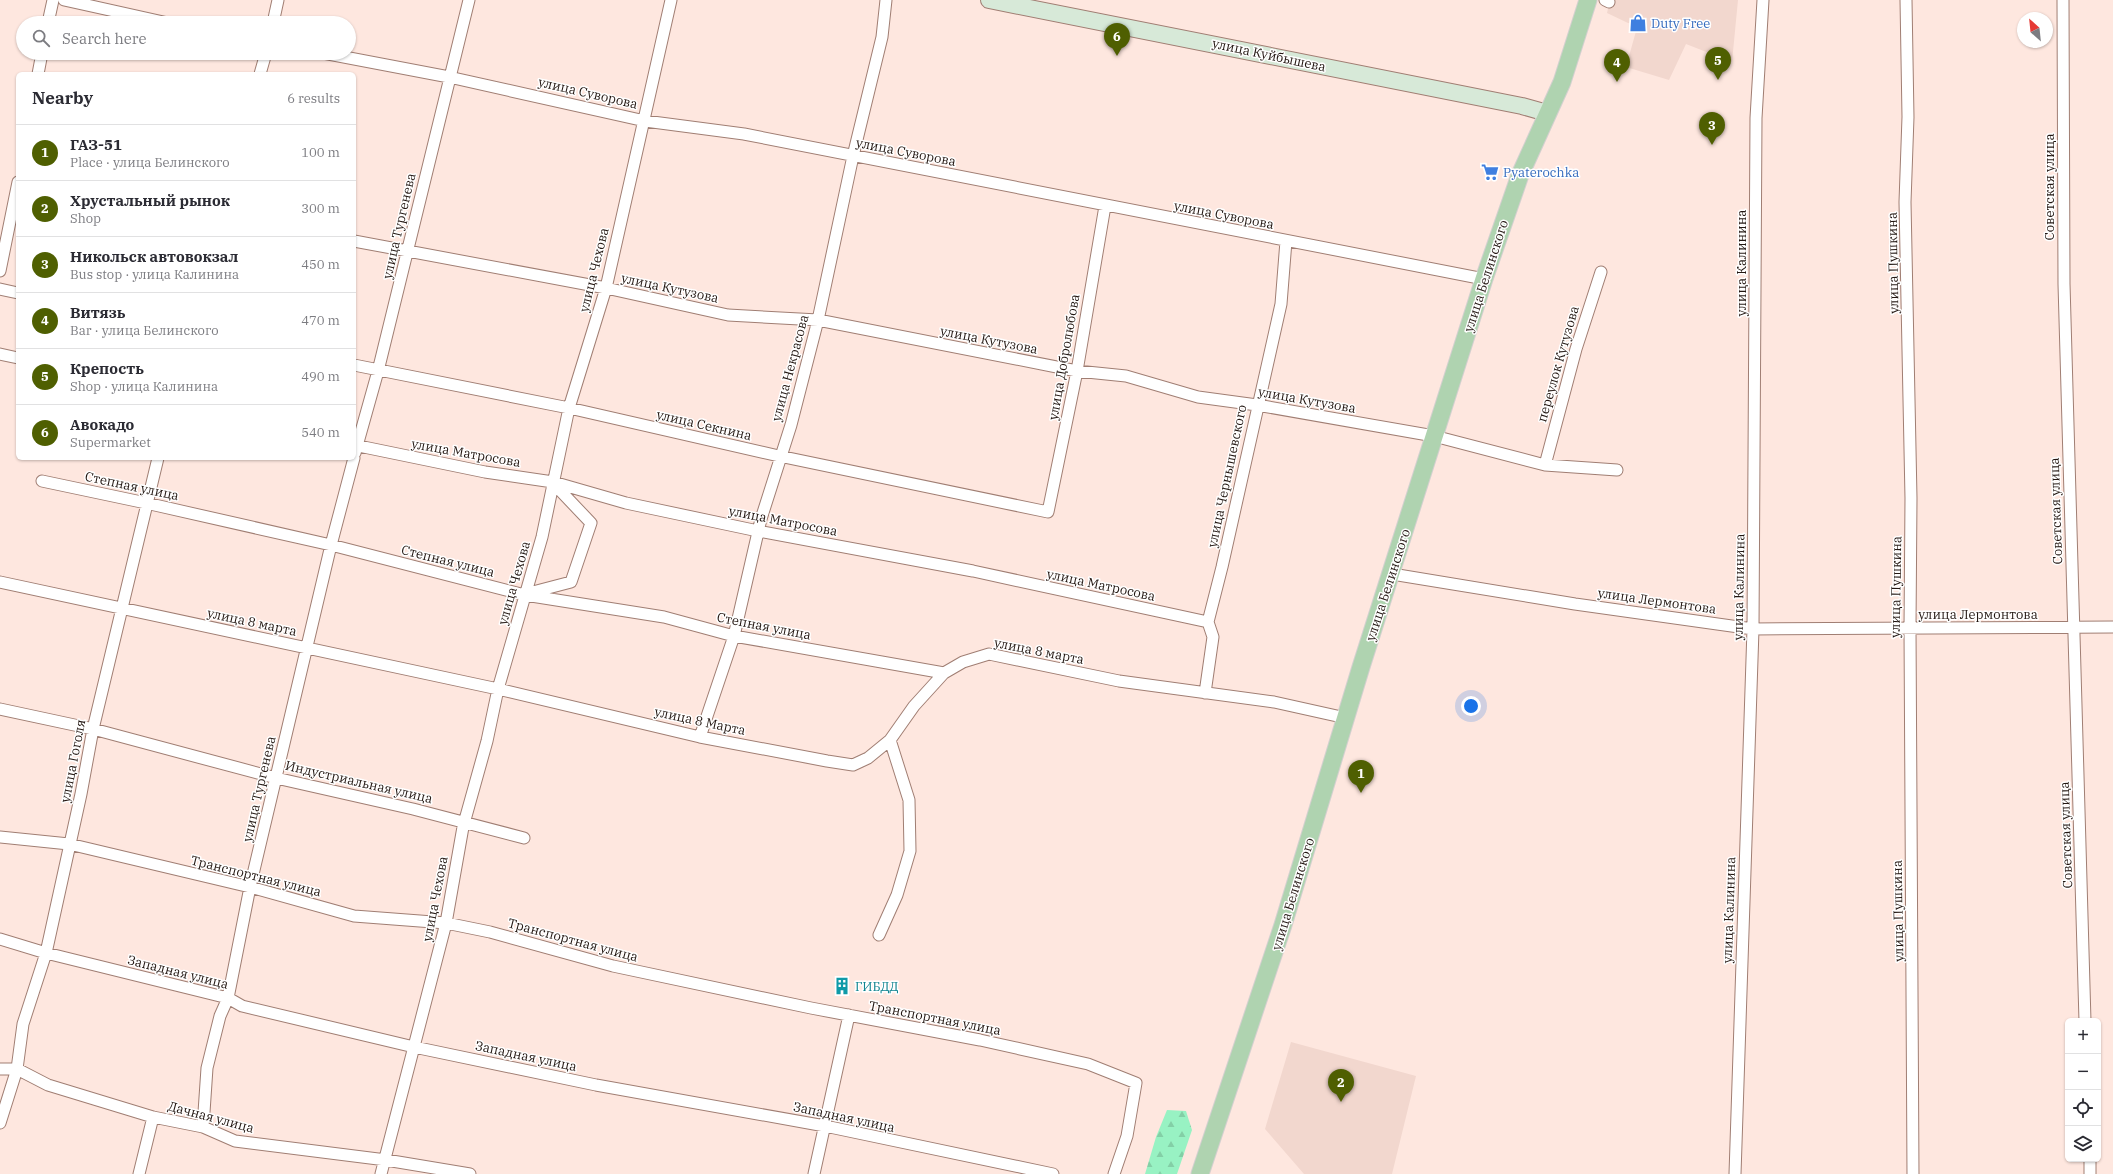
<!DOCTYPE html>
<html lang="en">
<head>
<meta charset="utf-8">
<style>
  body { margin:0; font-family:"IBM Plex Serif",serif; background:#f2f2f3; color:#2b2b33 }
  .controls { position:absolute; right:12px; bottom:12px; display:grid; overflow:hidden; border-radius:6px; box-shadow:0 1px 3px #0004 }
  .controls button { width:36px; height:36px; display:grid; place-items:center; padding:0; border:0; border-bottom:1px solid #e1e1e2; background:#fff; color:#2b2b33; font:20px sans-serif }
  .compass { position:absolute; left:2017px; top:12px; width:36px; height:36px; border-radius:50%; background:#fff; box-shadow:0 1px 3px #0004; rotate:333deg }
  .you { position:absolute; left:1471px; top:706px; width:14px; height:14px; margin:-10px; border:3px solid #fff; border-radius:50%; background:#1a73e8; box-shadow:0 0 0 6px #1a73e833 }
  .badge { display:grid; place-items:center; width:26px; height:26px; border-radius:50%; background:#4f5f01; color:#fff; font-size:13px; font-weight:700 }
  .pin { position:absolute; translate:-50% -33px; filter:drop-shadow(0 1px 2px #0008) }
  .pin::after { content:''; position:absolute; top:21px; width:14px; height:12px; background:inherit; clip-path:polygon(0 0,100% 0,50% 100%) }
  .list { margin:0; padding:0; list-style:none }
  h2 { display:flex; justify-content:space-between; align-items:center; height:52px; margin:0; padding:0 16px; font-size:17px }
  h2 small { font-size:13px; font-weight:400; color:#7c7c81 }
  .list li { display:grid; grid-template-columns:26px 1fr auto; gap:12px; align-items:center; box-sizing:border-box; height:56px; padding:0 16px; border-top:1px solid #e1e1e2 }
  .list b { display:block; font-size:15px; white-space:nowrap }
  .list p { margin:0; font-size:13px; white-space:nowrap; color:#7c7c81 }
  .list em { font-size:13px; font-style:normal; color:#7c7c81 }
  .icon { flex:none; width:22px; height:22px; fill:none; stroke:currentColor; stroke-width:2; stroke-linecap:round; stroke-linejoin:round }
  .map { position:relative; flex:none; width:2113px; height:1174px; overflow:hidden }
  .search { position:absolute; background:#fff; box-shadow:0 1px 3px #0004; left:16px; top:16px; width:340px; height:44px; display:flex; align-items:center; gap:10px; box-sizing:border-box; padding:0 14px; border-radius:22px; color:#7c7c81; font-size:15px }
  .panel { position:absolute; background:#fff; box-shadow:0 1px 3px #0004; left:16px; top:72px; width:340px; height:388px; border-radius:6px }
  .map>svg:first-child { display:block }
</style>
</head>
<body>
<div class="map">
<svg width="2113" height="1174" viewBox="0 0 2113 1174">
  <defs>
    <pattern id="forest-firs" width="22" height="20" patternUnits="userSpaceOnUse"><rect width="22" height="20" fill="#98f2c3"/><path d="M5 1l3.5 6h-7zM16 11l3.5 6h-7z" fill="#83cfa6"/></pattern>
  </defs>
  <rect width="100%" height="100%" fill="#fee7df"/>
  <path fill="#f2d7ce" d="M1610,0H1738L1732,62L1686,44L1669,80L1626,67L1638,24L1628,23L1607,13Z
    M1291,1042L1416,1076L1392,1174H1304L1265,1129Z"/>
  <path fill="url(#forest-firs)" d="M1167,1110L1186,1111L1192,1130L1177,1174H1145L1156,1137Z"/>
  <g fill="none" stroke-linecap="round" stroke-linejoin="round">
    <g stroke="#a07e73" stroke-width="13">
      <path id="minor" d="M64,0L168,23
        M1605,0L1609,2
        M1906,0L1908,117L1905,202L1911,498L1910,628L1913,1174
        M2063,0L2064,284L2085,1021
        M48,23L53,0
        M273,23L278,0
        M323,53L449,77L645,121L744,134L1484,279
        M38,74L42,53
        M260,74L266,53
        M354,241L606,288L728,315L818,320L1077,371L1126,376L1198,397L1257,405L1434,436L1545,465L1617,470
        M0,271L18,182
        M0,289L18,293
        M0,354L18,358
        M354,365L569,408L779,456L1048,512L1077,371L1105,206
        M354,445L485,472L553,482L626,503L758,531L973,571L1208,622
        M355,453L378,371L469,0
        M1545,465L1576,349L1601,272
        M42,481L146,503L331,545L525,595L664,617L734,636L944,673
        M1392,574L1575,604L1753,629L2113,627
        M0,582L498,689L700,737L827,761L853,765L868,758L890,740
        M529,593L571,582L591,523L553,483
        M1208,622L1222,567L1281,304L1286,241
        M1205,693L1213,637L1208,622
        M0,709L93,729L276,778L413,809L524,838
        M700,737L734,636L761,519L791,425L818,320L853,156L882,37L886,0
        M0,837L69,844L250,887L354,916L446,923L490,932L613,966L811,1008L980,1040L1088,1064L1136,1083L1127,1136L1114,1174
        M879,935L897,895L910,851L909,800L890,740L914,706L944,673L963,662L989,654L1119,681L1274,702L1346,718
        M0,939L46,953L228,998L242,1006L414,1047L596,1085L825,1126L1053,1174
        M0,1069H17L48,1085L153,1117L203,1127L235,1141L386,1160L470,1174
        M0,1123L17,1069L23,1024L46,953L81,794L93,729L158,458
        M203,1127L207,1068L220,1016L228,998L250,887L331,545L354,458
        M2090,1159V1174
        M139,1174L153,1117
        M381,1174L446,923L463,827L487,741L498,689L542,537L569,408L606,288L671,0
        M814,1174L849,1015
        M1735,1174L1753,629L1756,118L1763,0"/>
    </g>
    <g stroke="#a07e73" stroke-width="18">
      <path id="secondary" d="M989,0L1522,106L1547,113"/>
    </g>
    <g stroke="#d3d0cf" stroke-width="19">
      <path id="primary" d="M1200,1174L1283,925L1361,667L1484,279L1520,175L1562,82L1588,0"/>
    </g>
    <use href="#minor" stroke="#fff" stroke-width="11"/>
    <use href="#secondary" stroke="#d7e9d8" stroke-width="16"/>
    <use href="#primary" stroke="#afd3b0" stroke-width="17"/>
  </g>
  <defs>
    <g id="shop-bare" transform="scale(1.38)"><path d="M-5-2.5h2.3a2.7 3.5 0 0 1 5.4 0H5L5.5 6h-11ZM-1.5-2.5h3a1.5 2.3 0 0 0-3 0Z" fill="#3f7fe0" stroke="#fff" stroke-width="2.5" paint-order="stroke"/></g>
    <g id="supermarket-bare" transform="scale(1.38)"><path d="M-6-5.5h2.5l.6 2H6L4.5 2H-2.5L-4.4-4H-6ZM-1.5 3.2a1.3 1.3 0 1 0 .1 0ZM3 3.2a1.3 1.3 0 1 0 .1 0Z" fill="#3f7fe0" stroke="#fff" stroke-width="2.5" paint-order="stroke"/></g>
    <g id="building-bare" transform="scale(1.38)"><path d="M-4-6H4V6H1V3H-1V6H-4ZM-2.5-4.3h1.7v1.8h-1.7ZM.8-4.3h1.7v1.8H.8ZM-2.5-1h1.7V.8h-1.7ZM.8-1h1.7V.8H.8Z" fill="#0f9aa8" stroke="#fff" stroke-width="2.5" paint-order="stroke"/></g>
  </defs>
  <g fill-rule="evenodd">
    <use href="#shop-bare" x="1638" y="23"/>
    <use href="#supermarket-bare" x="1490" y="172"/>
    <use href="#building-bare" x="842" y="986"/>
  </g>
  <g text-anchor="middle" dominant-baseline="central" stroke-width="3" stroke-linejoin="round" paint-order="stroke">
    <g font-size="13" fill="#366cbe" stroke="#fff" text-anchor="start">
      <text x="1651" y="23">Duty Free</text>
      <text x="1503" y="172">Pyaterochka</text>
    </g>
    <g font-size="13" fill="#221611" stroke="#fff">
      <text transform="translate(1269 55) rotate(12)">улица Куйбышева</text>
      <text transform="translate(588 93) rotate(13)">улица Суворова</text>
      <text transform="translate(906 152) rotate(11)">улица Суворова</text>
      <text transform="translate(2049 187) rotate(-90)">Советская улица</text>
      <text transform="translate(1224 215) rotate(11)">улица Суворова</text>
      <text transform="translate(399 226) rotate(-77)">улица Тургенева</text>
      <text transform="translate(1741 263) rotate(-90)">улица Калинина</text>
      <text transform="translate(1893 263) rotate(-91)">улица Пушкина</text>
      <text transform="translate(594 270) rotate(-76)">улица Чехова</text>
      <text transform="translate(1486 276) rotate(-72)">улица Белинского</text>
      <text transform="translate(670 288) rotate(12)">улица Кутузова</text>
      <text transform="translate(989 340) rotate(11)">улица Кутузова</text>
      <text transform="translate(1064 357) rotate(-80)">улица Добролюбова</text>
      <text transform="translate(1558 364) rotate(-74)">переулок Кутузова</text>
      <text transform="translate(790 368) rotate(-75)">улица Некрасова</text>
      <text transform="translate(1307 400) rotate(10)">улица Кутузова</text>
      <text transform="translate(704 425) rotate(13)">улица Секнина</text>
      <text transform="translate(466 453) rotate(10)">улица Матросова</text>
      <text transform="translate(1227 476) rotate(-78)">улица Чернышевского</text>
      <text transform="translate(132 486) rotate(12)">Степная улица</text>
      <text transform="translate(2056 511) rotate(-92)">Советская улица</text>
      <text transform="translate(783 521) rotate(11)">улица Матросова</text>
      <text transform="translate(448 561) rotate(14)">Степная улица</text>
      <text transform="translate(514 583) rotate(-74)">улица Чехова</text>
      <text transform="translate(1101 585) rotate(12)">улица Матросова</text>
      <text transform="translate(1388 585) rotate(-72)">улица Белинского</text>
      <text transform="translate(1739 587) rotate(-89)">улица Калинина</text>
      <text transform="translate(1896 587) rotate(-89)">улица Пушкина</text>
      <text transform="translate(1657 601) rotate(8)">улица Лермонтова</text>
      <text x="1978" y="614">улица Лермонтова</text>
      <text transform="translate(252 622) rotate(12)">улица 8 марта</text>
      <text transform="translate(764 626) rotate(11)">Степная улица</text>
      <text transform="translate(1039 651) rotate(11)">улица 8 марта</text>
      <text transform="translate(700 721) rotate(12)">улица 8 Марта</text>
      <text transform="translate(73 761) rotate(-79)">улица Гоголя</text>
      <text transform="translate(359 782) rotate(13)">Индустриальная улица</text>
      <text transform="translate(259 789) rotate(-77)">улица Тургенева</text>
      <text transform="translate(2066 835) rotate(-92)">Советская улица</text>
      <text transform="translate(256 876) rotate(14)">Транспортная улица</text>
      <text transform="translate(1293 894) rotate(-73)">улица Белинского</text>
      <text transform="translate(435 899) rotate(-79)">улица Чехова</text>
      <text transform="translate(1729 910) rotate(-88)">улица Калинина</text>
      <text transform="translate(1898 911) rotate(-91)">улица Пушкина</text>
      <text transform="translate(573 940) rotate(15)">Транспортная улица</text>
      <text transform="translate(178 972) rotate(14)">Западная улица</text>
      <text transform="translate(935 1018) rotate(11)">Транспортная улица</text>
      <text transform="translate(526 1056) rotate(12)">Западная улица</text>
      <text transform="translate(211 1117) rotate(15)">Дачная улица</text>
      <text transform="translate(844 1117) rotate(12)">Западная улица</text>
    </g>
    <g font-size="13" fill="#0d838f" stroke="#fff" text-anchor="start">
      <text x="855" y="986">ГИБДД</text>
    </g>
  </g>
</svg>
<div class="controls">
<button>+</button>
<button>−</button>
<button><svg class="icon" aria-label="locate" viewBox="0 0 24 24"><circle cx="12" cy="12" r="6"/><path d="M12 2v4M12 18v4M2 12h4M18 12h4"/></svg></button>
<button><svg class="icon" aria-label="layers" viewBox="0 0 24 24"><path d="M12 4l9 5-9 5-9-5zM3 14l9 5 9-5"/></svg></button>
</div>
<svg class="compass" viewBox="-18 -18 36 36"><path d="M0-13l5 13h-10z" fill="#e53935"/><path d="M0 13l5-13h-10z" fill="#7c7c81"/></svg>
<div class="you"></div>
<div class="pin badge" style="left:1361px;top:793px">1</div>
<div class="pin badge" style="left:1341px;top:1102px">2</div>
<div class="pin badge" style="left:1712px;top:145px">3</div>
<div class="pin badge" style="left:1617px;top:82px">4</div>
<div class="pin badge" style="left:1718px;top:80px">5</div>
<div class="pin badge" style="left:1117px;top:56px">6</div>
<div class="search"><svg class="icon" aria-label="search" viewBox="0 0 24 24"><circle cx="10" cy="10" r="6"/><path d="M15 15l6 6"/></svg>Search here</div>
<section class="panel">
<h2>Nearby<small>6 results</small></h2>
<ul class="list">
<li><span class="badge">1</span><div><b>ГАЗ-51</b><p>Place · улица Белинского</p></div><em>100 m</em></li>
<li><span class="badge">2</span><div><b>Хрустальный рынок</b><p>Shop</p></div><em>300 m</em></li>
<li><span class="badge">3</span><div><b>Никольск автовокзал</b><p>Bus stop · улица Калинина</p></div><em>450 m</em></li>
<li><span class="badge">4</span><div><b>Витязь</b><p>Bar · улица Белинского</p></div><em>470 m</em></li>
<li><span class="badge">5</span><div><b>Крепость</b><p>Shop · улица Калинина</p></div><em>490 m</em></li>
<li><span class="badge">6</span><div><b>Авокадо</b><p>Supermarket</p></div><em>540 m</em></li>
</ul>
</section>
</div>
</body>
</html>
